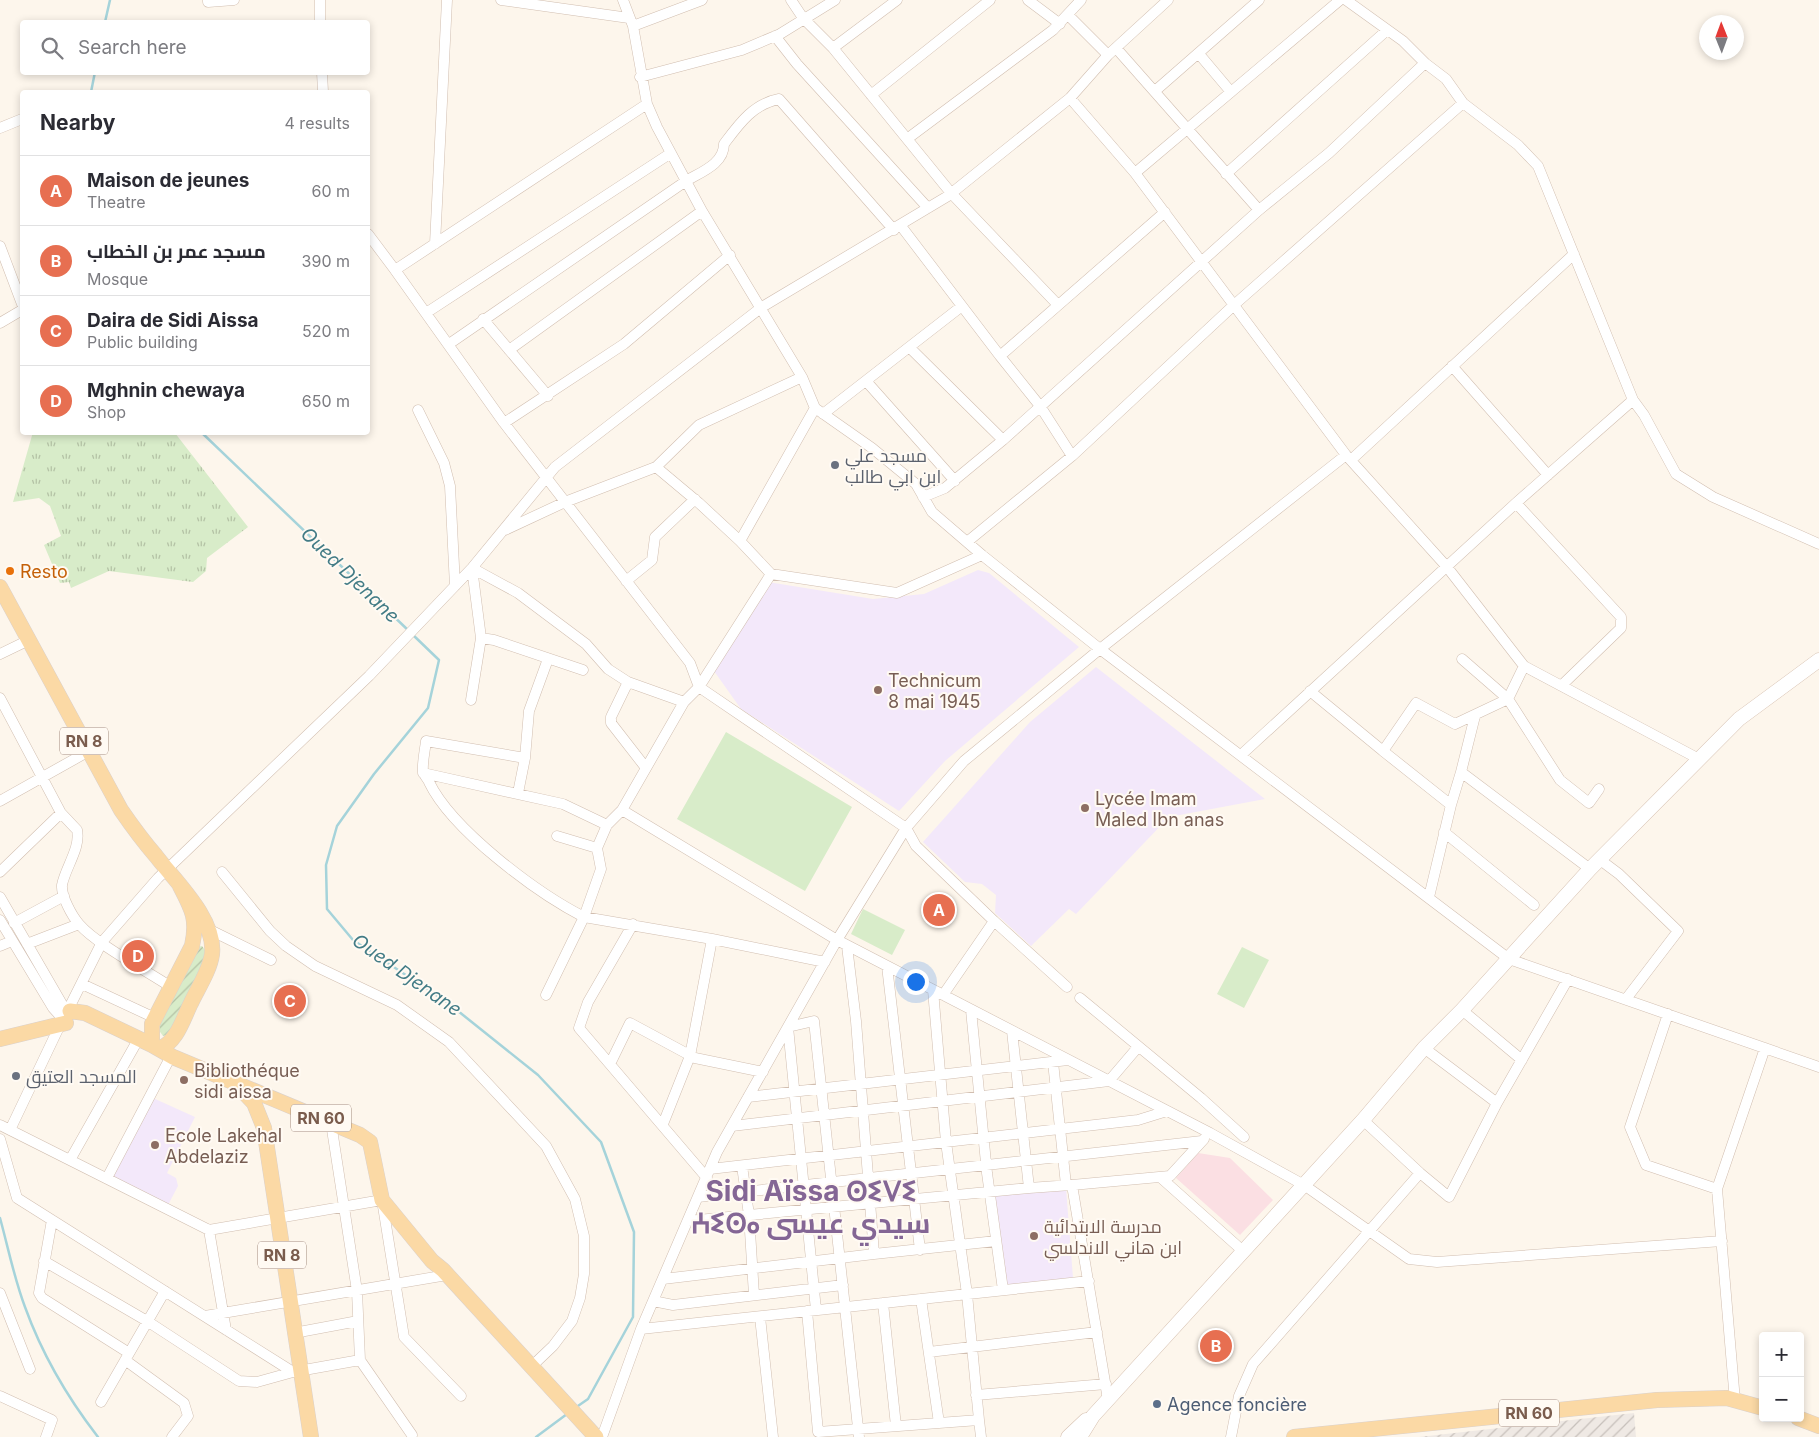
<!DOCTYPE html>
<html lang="en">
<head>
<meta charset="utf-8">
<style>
  body { margin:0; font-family:Inter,Cairo,"Noto Sans Tifinagh",sans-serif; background:#f7f7f7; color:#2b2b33 }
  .controls { position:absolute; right:15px; bottom:15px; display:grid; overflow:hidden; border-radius:5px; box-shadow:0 2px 8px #0003 }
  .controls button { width:45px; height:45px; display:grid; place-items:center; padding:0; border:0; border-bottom:1px solid #e1e1e2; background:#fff; color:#2b2b33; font:25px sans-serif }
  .compass { position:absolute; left:1699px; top:15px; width:45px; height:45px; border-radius:50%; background:#fff; box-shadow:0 2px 8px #0003; rotate:359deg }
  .you { position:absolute; left:915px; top:981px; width:18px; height:18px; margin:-12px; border:4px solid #fff; border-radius:50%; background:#1a73e8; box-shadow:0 0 0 8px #1a73e833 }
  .badge { display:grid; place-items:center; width:32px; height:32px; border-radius:50%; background:#e76f51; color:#fff; font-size:16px; font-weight:700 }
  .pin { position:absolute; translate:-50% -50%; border:2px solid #fff; box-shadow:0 1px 5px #0006 }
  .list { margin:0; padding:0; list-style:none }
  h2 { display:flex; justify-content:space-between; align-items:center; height:65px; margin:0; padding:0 20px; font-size:21px }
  h2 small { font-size:16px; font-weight:400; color:#7c7c81 }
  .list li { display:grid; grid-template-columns:32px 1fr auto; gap:15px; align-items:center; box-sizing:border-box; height:70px; padding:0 20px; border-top:1px solid #e1e1e2 }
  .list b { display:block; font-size:19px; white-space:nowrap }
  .list p { margin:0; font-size:16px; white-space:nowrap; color:#7c7c81 }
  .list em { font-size:16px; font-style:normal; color:#7c7c81 }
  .icon { flex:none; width:28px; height:28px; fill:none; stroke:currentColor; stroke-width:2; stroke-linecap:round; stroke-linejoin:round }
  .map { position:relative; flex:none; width:1819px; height:1437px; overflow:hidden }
  .search { position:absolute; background:#fff; box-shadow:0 2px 8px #0003; left:20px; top:20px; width:350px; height:55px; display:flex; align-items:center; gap:12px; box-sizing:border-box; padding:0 18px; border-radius:5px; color:#7c7c81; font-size:19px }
  .panel { position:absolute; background:#fff; box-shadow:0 2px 8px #0003; left:20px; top:90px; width:350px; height:345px; border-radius:5px }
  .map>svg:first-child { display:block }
</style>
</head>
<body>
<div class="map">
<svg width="1819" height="1437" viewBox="0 0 1819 1437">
  <defs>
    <pattern id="industrial-furrows" width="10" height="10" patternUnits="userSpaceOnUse" patternTransform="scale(1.25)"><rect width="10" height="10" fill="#efe9e4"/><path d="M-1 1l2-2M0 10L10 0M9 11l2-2" fill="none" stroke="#c7c0bb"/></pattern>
    <pattern id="grass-tufts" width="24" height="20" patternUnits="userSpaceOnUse" patternTransform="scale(1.25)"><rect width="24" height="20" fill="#d8ecc9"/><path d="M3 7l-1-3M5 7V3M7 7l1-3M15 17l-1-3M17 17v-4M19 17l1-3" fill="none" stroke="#b4c2a5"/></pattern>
    <pattern id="garden-furrows" width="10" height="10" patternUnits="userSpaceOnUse" patternTransform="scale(1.25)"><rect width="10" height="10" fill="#d8ecc9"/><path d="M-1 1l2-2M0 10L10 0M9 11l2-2" fill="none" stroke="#b4c2a5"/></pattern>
  </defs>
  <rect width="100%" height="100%" fill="#fdf6ec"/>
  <path fill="url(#industrial-furrows)" d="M1634,1413L1636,1437H1419Z"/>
  <path fill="#f3e8fa" d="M978,570L989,573L1079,647L945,761L899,811L741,709L714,671L768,582L873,599L924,594Z
    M1096,667L1265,799L1169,817L1076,914L1069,909L1031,946L995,913L996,895L982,884L965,882L923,842L1030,722Z
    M153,1098L195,1117L167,1173L176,1178L178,1186L168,1205L112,1176Z
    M1066,1188L1073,1278L1005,1285L994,1194Z"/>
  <path fill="#fbdfe3" d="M1198,1153L1230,1158L1273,1200L1240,1235L1176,1178Z"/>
  <path fill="url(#grass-tufts)" d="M33,432L175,433L248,527L207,558L206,571L193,582L109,571L71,588L69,582L60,583L44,545L61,536L50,506L39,498L13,502Z"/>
  <path fill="url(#garden-furrows)" d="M202,946L208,954L170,1034L163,1036L158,1029L197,947Z"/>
  <path fill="#d8ecc9" d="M726,732L852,807L805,891L677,819Z
    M863,909L905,930L892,955L851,934Z
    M1242,947L1269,960L1244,1008L1217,994Z"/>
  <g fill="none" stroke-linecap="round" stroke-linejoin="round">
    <path stroke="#a5d3da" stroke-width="2.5" d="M105,22L110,0
      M91,92L95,72
      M201,432L409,631
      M412,634L439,660L428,708L374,774L337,826L326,865L327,909L353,940L448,1003L538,1075L601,1142L634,1232L633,1317L588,1399L575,1408
      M0,1218C8,1247 14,1278 25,1307C42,1354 67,1397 98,1437
      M536,1437L567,1414"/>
    <g stroke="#d1beb0" stroke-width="11">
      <path id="street" d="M208,0V2L234,0
        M320,0V22
        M501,0L629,18
        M623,0L633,26L647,104L657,127L702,211L802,377L815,408L872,448L916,484L932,512L982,555
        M791,0L803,18L833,48L951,193L1058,305
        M1028,0L1060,24
        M1068,15L1108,55
        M633,26L702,0
        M775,36L797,64L928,208
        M833,48L897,0
        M1116,48L1259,210
        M1199,54L1231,92
        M322,72L323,92
        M640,77L742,50L780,34L835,0
        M1155,91L1259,0
        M871,95L990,0
        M1070,98L1135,173L1346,455L1447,567L1524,666L1699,759
        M0,128L22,119
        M907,139L1053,30L1081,0
        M1135,173L1340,0
        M1226,174L1386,31
        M901,226L1000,356L1165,212
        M368,234L395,270L504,423L690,663L699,687L906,828L916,846L994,921L1067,987
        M435,244L447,0
        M0,246L22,304
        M395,270L647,104
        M426,313L671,153
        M483,319L548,396
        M0,323L22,310
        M449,344L686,181C701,172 724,164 724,144C739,124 753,104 779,99L894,230
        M909,347L1003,440
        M509,350L702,211
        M1000,356L1040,406L1072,456
        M1452,366L1548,475
        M866,381L955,481
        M1633,400L1644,415L1676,474L1713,497L1819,544
        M815,408L740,541L771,574L897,593L982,555L1100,649L1509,959L1819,1067
        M418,410L444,463L450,486L455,586
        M823,414L962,306
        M504,423L624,344L730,255
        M1351,460L1574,254
        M923,497L945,488L1003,440L1259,210L1329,153L1425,63
        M1516,503L1621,617V628L1562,685
        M505,530L565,502L656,467
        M740,541L699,503L656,467L699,425L802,377
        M967,542L1072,456L1234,305L1463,103
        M472,568L518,593L586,644L608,669L628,682L684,702
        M771,574L699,687L684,702L622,810L837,940L1210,1133L1304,1185L1409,1259L1437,1262L1722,1241
        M626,581L652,560L655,537L695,499
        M481,638L494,640L583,670
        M0,654L29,640
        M1462,659L1508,699L1560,780L1589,803L1599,789
        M628,682L611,717V723L646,768
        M1310,691L1383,751
        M0,698L61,813L77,830C81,848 65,868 62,885C61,896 72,916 79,924C96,944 147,971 171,987
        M471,700L481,638L472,568
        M1475,716L1461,772L1590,869
        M1241,755L1516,503L1633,400L1538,166L1518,145L1463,103L1446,79L1425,63L1403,41L1346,0
        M525,758L426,741C425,750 422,763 423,772C424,775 428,779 429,782C452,830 537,893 584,917L601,869L597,848L607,825L622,810
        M423,773L563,804L607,825
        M518,793L525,758L529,711L548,659
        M0,801L89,751
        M1451,805L1461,772
        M1444,832L1534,905
        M557,836L597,848
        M1599,859L1619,874L1678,931L1626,999
        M0,872L61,813
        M222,872L270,931L286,946L315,966L397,1005L449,1042L546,1146L575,1199L584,1236V1274L580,1298L572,1321L553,1346L532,1366
        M0,897L66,1011
        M1429,897L1451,805L1383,751L1416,703L1455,724L1508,699L1524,666
        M0,920L53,1008L63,1019
        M14,923L64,896
        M633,924L588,1002L579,1028L707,1178
        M208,929L271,960
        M712,939L825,962
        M27,944L79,924
        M0,946L12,941
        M847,946L856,1021L874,1254L996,1241
        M887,966L920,1250
        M82,984L155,1018
        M546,995L584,917L712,939L690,1056L663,1124
        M943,995L994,921
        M1080,998L1201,1098L1244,1137
        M68,1010L102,942L158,878L369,676L472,568L555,467L762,307L948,196L1070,98L1108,55L1168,0
        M971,1010L987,1173L1003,1290
        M1462,1010L1522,1060
        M1668,1014L1630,1127L1646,1165L1717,1189
        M1424,1048L1497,1103
        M1053,1062L1066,1185
        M610,1064L630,1023L695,1058L763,1072
        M748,1097L1068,1060
        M1363,1120L1420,1173L1449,1197L1497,1103L1568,979
        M331,1123L357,1291L360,1360L412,1435
        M0,1125L209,1230L382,1200L404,1337L461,1396
        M732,1126L1109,1081L1138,1047
        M10,1130L60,1025
        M0,1139L17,1198L293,1372L360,1360
        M70,1160L139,1038
        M742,1166L749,1215L754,1295
        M710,1169L1138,1120L1167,1111
        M1160,1177L1243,1251
        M107,1178L171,1056
        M1029,1188L1071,1185
        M698,1197L1202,1141
        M52,1220L39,1293L42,1298L129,1353
        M688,1221L1029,1188L1012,1031
        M209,1230L226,1330
        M44,1261L147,1321L239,1381L257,1382L293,1372
        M663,1279L874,1254
        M0,1293L30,1369
        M921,1299L939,1423
        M653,1301L673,1305L843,1285
        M883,1303L896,1426
        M816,1310L788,1027L814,1021L859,1437
        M807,1311L818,1432L979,1420L967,1294L946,1142L933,990
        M205,1316L447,1275
        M760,1317L773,1437
        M641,1329L1089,1281
        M294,1333L358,1321
        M929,1352L1097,1332
        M125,1360L184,1403L188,1416L172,1437
        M976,1395L1106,1384
        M0,1396L52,1420L46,1437
        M1108,1400L1072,1185L1170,1176L1204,1139
        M1735,1401L1717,1189L1765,1048
        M101,1402L165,1291
        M979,1420L981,1437
        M602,1437L641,1329L717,1152L837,940L906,828L964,761L1100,649L1346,455
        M1231,1437L1239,1396L1253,1364L1420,1173"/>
    </g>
    <g stroke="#d6c0b0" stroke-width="15">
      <path id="secondary" d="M1068,1437L1086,1420
        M1080,1437L1093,1416L1363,1120L1424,1048L1462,1010L1590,869L1739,719L1819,660"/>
    </g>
    <g stroke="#dad1cd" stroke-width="16">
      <path id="primary" d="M0,587L121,810C132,826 143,841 156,856C175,881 216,919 212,954C210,970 198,988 191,1003C183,1019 177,1042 159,1049L152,1045V1024L192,946C198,919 192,909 180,886
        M70,1011L85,1013L152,1045
        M0,1039L66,1023
        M159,1049L173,1057L360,1135L370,1142L382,1200L432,1261L443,1270L596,1437
        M238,1086L254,1103L264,1128L311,1437
        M1798,1418L1819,1426
        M1294,1437L1657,1400L1727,1398L1763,1408"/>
    </g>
    <use href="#street" stroke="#fff" stroke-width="10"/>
    <use href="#secondary" stroke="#fff" stroke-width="14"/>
    <use href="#primary" stroke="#fbd9a5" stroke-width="15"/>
  </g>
  <g fill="#6b7280" stroke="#fffaf3" stroke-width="2">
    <circle cx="835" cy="465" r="5"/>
    <circle cx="16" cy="1076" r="5"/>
  </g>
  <circle fill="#e8710a" stroke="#fffaf3" stroke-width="2" cx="10" cy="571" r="5"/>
  <g fill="#8d6e63" stroke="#fffaf3" stroke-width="2">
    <circle cx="878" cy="690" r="5"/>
    <circle cx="1085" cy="808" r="5"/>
    <circle cx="184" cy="1080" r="5"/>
    <circle cx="155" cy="1145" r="5"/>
    <circle cx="1034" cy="1236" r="5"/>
  </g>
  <circle fill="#5c6f8a" stroke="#fffaf3" stroke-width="2" cx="1157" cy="1404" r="5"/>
  <g text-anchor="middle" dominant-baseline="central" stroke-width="4" stroke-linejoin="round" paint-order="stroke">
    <g fill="#fffaf3" stroke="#a28b7f" stroke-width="1">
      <rect x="60" y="727.5" width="48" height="27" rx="4"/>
      <rect x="291" y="1104.5" width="60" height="27" rx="4"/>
      <rect x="258" y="1241.5" width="48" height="27" rx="4"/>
      <rect x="1499" y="1399.5" width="60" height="27" rx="4"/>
    </g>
    <g font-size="16" font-weight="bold" fill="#7a5c4d">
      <text x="84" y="741">RN 8</text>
      <text x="321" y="1118">RN 60</text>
      <text x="282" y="1255">RN 8</text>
      <text x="1529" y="1413">RN 60</text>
    </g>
    <g font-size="18" fill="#5b616d" stroke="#fffaf3" text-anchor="start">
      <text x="845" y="455">مسجد علي<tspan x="845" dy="21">ابن ابي طالب</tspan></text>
      <text x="26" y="1076">المسجد العتيق</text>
    </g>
    <g font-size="18" fill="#c56008" stroke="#fffaf3" text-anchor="start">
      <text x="20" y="571">Resto</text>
    </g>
    <g font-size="18" fill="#785e54" stroke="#fffaf3" text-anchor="start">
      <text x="888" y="680">Technicum<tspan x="888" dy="21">8 mai 1945</tspan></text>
      <text x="1095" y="798">Lycée Imam<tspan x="1095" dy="21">Maled Ibn anas</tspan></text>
      <text x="194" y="1070">Bibliothéque<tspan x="194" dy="21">sidi aissa</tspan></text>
      <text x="165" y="1135">Ecole Lakehal<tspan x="165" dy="21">Abdelaziz</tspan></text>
      <text x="1044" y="1226">مدرسة الابتدائية<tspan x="1044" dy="21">ابن هاني الاندلسي</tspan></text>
    </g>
    <g font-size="18" fill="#4e5e75" stroke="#fffaf3" text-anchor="start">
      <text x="1167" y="1404">Agence foncière</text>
    </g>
    <g font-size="19" font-style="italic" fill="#437c86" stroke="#fffaf3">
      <text transform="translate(350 575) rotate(44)">Oued Djenane</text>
      <text transform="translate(407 975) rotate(35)">Oued Djenane</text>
    </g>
    <g font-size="28" font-weight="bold" fill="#846695" stroke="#fffaf3">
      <text x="811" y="1191">Sidi Aïssa ⵙⵉⴸⵉ<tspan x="811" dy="32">ⵄⵉⵙⴰ سيدي عيسى</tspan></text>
    </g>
  </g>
</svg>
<div class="controls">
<button>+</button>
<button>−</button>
</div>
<svg class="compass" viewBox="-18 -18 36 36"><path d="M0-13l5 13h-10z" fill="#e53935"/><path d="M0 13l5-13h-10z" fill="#7c7c81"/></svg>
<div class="you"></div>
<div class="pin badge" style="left:939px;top:910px">A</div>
<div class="pin badge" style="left:1216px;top:1346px">B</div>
<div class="pin badge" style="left:290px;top:1001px">C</div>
<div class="pin badge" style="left:138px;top:956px">D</div>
<div class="search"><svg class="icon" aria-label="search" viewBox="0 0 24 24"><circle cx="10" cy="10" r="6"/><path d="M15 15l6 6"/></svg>Search here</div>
<section class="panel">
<h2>Nearby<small>4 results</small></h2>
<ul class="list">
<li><span class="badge">A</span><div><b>Maison de jeunes</b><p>Theatre</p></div><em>60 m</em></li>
<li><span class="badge">B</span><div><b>مسجد عمر بن الخطاب</b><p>Mosque</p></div><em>390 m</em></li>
<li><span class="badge">C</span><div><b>Daira de Sidi Aissa</b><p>Public building</p></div><em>520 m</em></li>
<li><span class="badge">D</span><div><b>Mghnin chewaya</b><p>Shop</p></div><em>650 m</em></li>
</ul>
</section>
</div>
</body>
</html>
